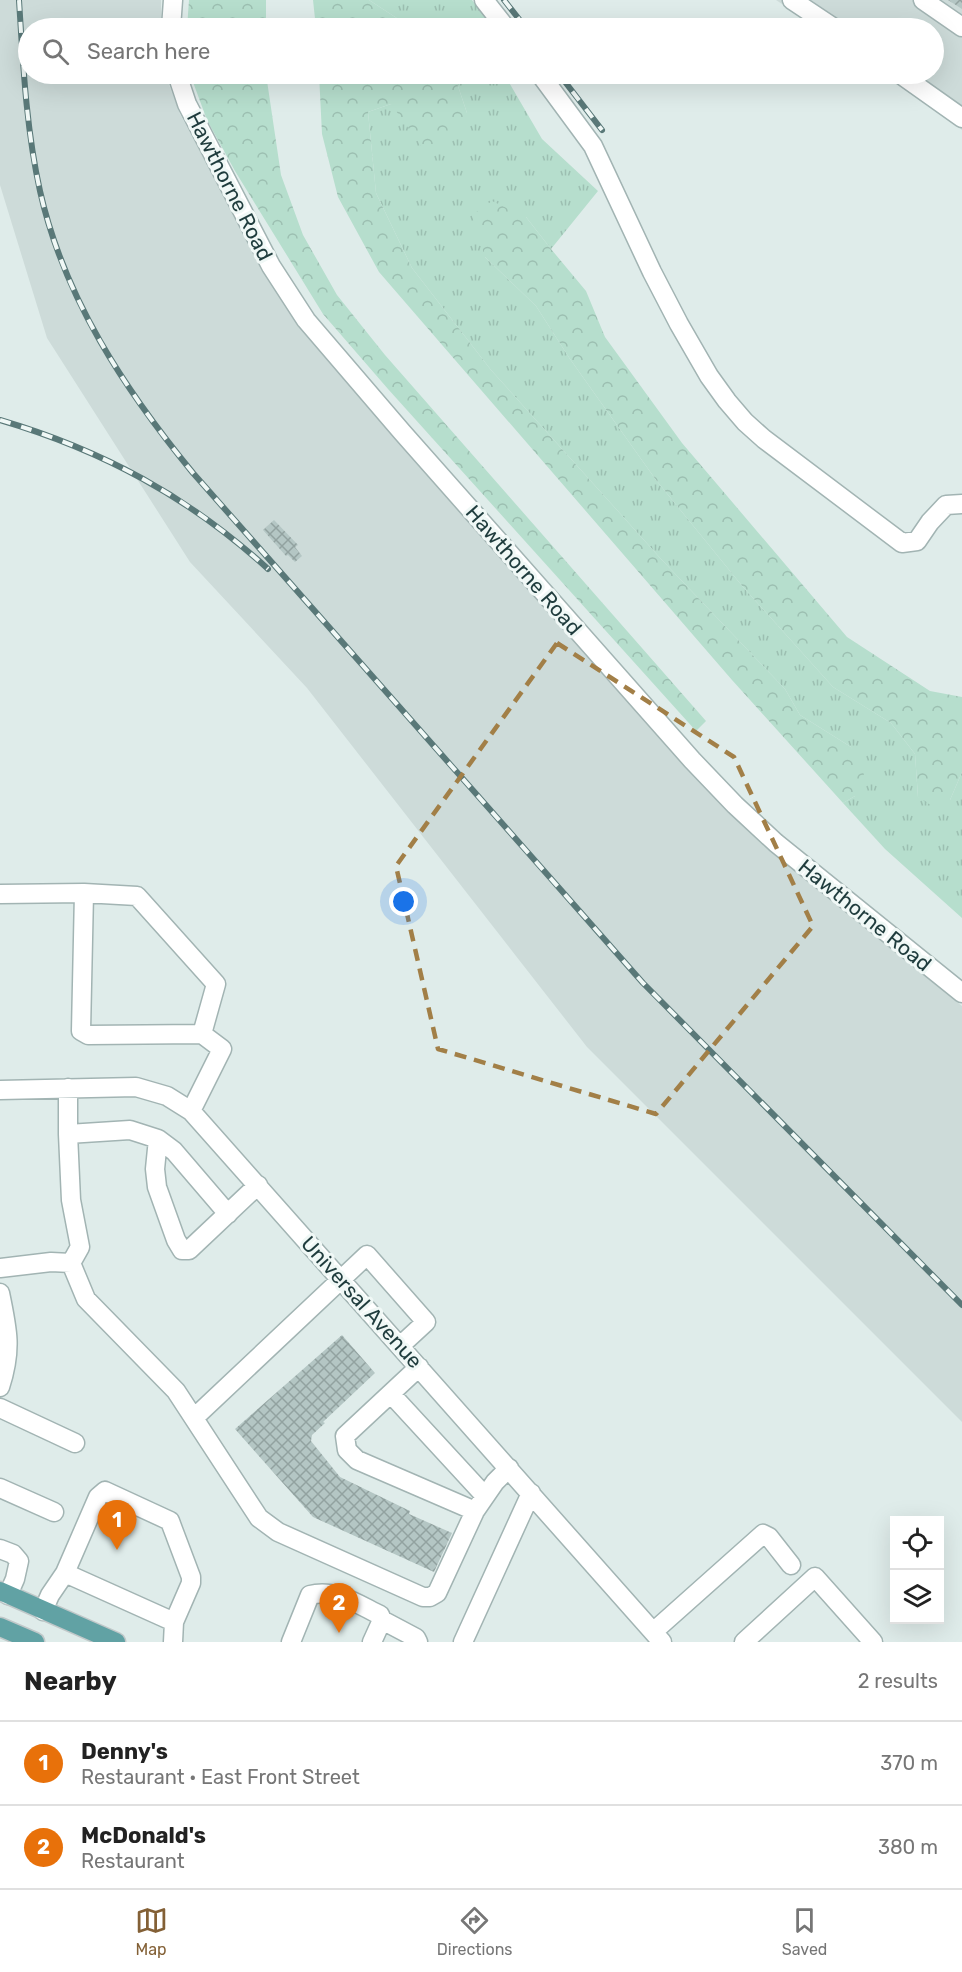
<!DOCTYPE html>
<html lang="en">
<head>
<meta charset="utf-8">
<style>
  body { margin:0; font-family:Rubik,sans-serif; background:#f6f6f6; color:#222 }
  .controls { position:absolute; right:18px; bottom:18px; display:grid; overflow:hidden; border-radius:0px; box-shadow:0 6px 24px #0002 }
  .controls button { width:54px; height:54px; display:grid; place-items:center; padding:0; border:0; border-bottom:2px solid #e0e0e0; background:#fff; color:#222; font:30px sans-serif }
  .you { position:absolute; left:404px; top:902px; width:21px; height:21px; margin:-15px; border:4px solid #fff; border-radius:50%; background:#1a73e8; box-shadow:0 0 0 9px #1a73e833 }
  .badge { display:grid; place-items:center; width:39px; height:39px; border-radius:50%; background:#836036; color:#fff; font-size:20px; font-weight:700 }
  .pin { position:absolute; translate:-50% -50px; filter:drop-shadow(0 2px 3px #0008) }
  .pin::after { content:''; position:absolute; top:32px; width:21px; height:18px; background:inherit; clip-path:polygon(0 0,100% 0,50% 100%) }
  .list { margin:0; padding:0; list-style:none }
  h2 { display:flex; justify-content:space-between; align-items:center; height:78px; margin:0; padding:0 24px; font-size:26px }
  h2 small { font-size:20px; font-weight:400; color:#767676 }
  .list li { display:grid; grid-template-columns:39px 1fr auto; gap:18px; align-items:center; box-sizing:border-box; height:84px; padding:0 24px; border-top:2px solid #e0e0e0 }
  .list b { display:block; font-size:22px; white-space:nowrap }
  .list p { margin:0; font-size:20px; white-space:nowrap; color:#767676 }
  .list em { font-size:20px; font-style:normal; color:#767676 }
  .icon { flex:none; width:33px; height:33px; fill:none; stroke:currentColor; stroke-width:2; stroke-linecap:round; stroke-linejoin:round }
  .map { position:relative; flex:none; width:962px; height:1642px; overflow:hidden }
  .search { position:absolute; background:#fff; box-shadow:0 6px 24px #0002; left:18px; right:18px; top:18px; height:66px; display:flex; align-items:center; gap:15px; box-sizing:border-box; padding:0 21px; border-radius:33px; color:#767676; font-size:22px }
  .sheet { height:246px; background:#fff }
  nav { display:flex; justify-content:space-around; align-items:center; box-sizing:border-box; height:84px; border-top:2px solid #e0e0e0; background:#fff; font-size:16px; color:#767676 }
  nav a { display:grid; justify-items:center; gap:3px }
  nav .on { color:#836036 }
  .map>svg:first-child { display:block }
</style>
</head>
<body>
<div class="map">
<svg width="962" height="1642" viewBox="0 0 962 1642">
  <defs>
    <pattern id="grass-tufts" width="24" height="20" patternUnits="userSpaceOnUse" patternTransform="scale(1.5)"><rect width="24" height="20" fill="#b6decd"/><path d="M3 7l-1-3M5 7V3M7 7l1-3M15 17l-1-3M17 17v-4M19 17l1-3" fill="none" stroke="#9cbfb1"/></pattern>
    <pattern id="forest-crowns" width="20" height="18" patternUnits="userSpaceOnUse" patternTransform="scale(1.5)"><rect width="20" height="18" fill="#b6decd"/><path d="M2 6a3 3 0 1 1 6 0M12 15a3 3 0 1 1 6 0" fill="none" stroke="#9cbfb1"/></pattern>
    <pattern id="building-cross-hatch" width="8" height="8" patternUnits="userSpaceOnUse" patternTransform="scale(1.5)"><rect width="8" height="8" fill="#b4c6c4"/><path d="M0 0l8 8M0 8l8-8" fill="none" stroke="#92a2a0"/></pattern>
  </defs>
  <rect width="100%" height="100%" fill="#dfecea"/>
  <path fill="#cddbd9" d="M0,0H161V28H28V74H165L180,114L263,269L324,354L731,815L875,936L962,1006V1422L587,1047L307,688L190,562L47,338L0,185Z
    M776,0H962V130L942,114L883,74H934V28H818Z"/>
  <path fill="url(#grass-tufts)" d="M369,0H472L494,28H412Z
    M454,74H504L542,139L598,191L551,249L526,217L485,257L536,306L570,359L656,480L743,587L833,687L891,723L915,754L918,797L950,800L962,772V918L885,849L843,803L855,796L851,747L800,715L785,689L661,559L491,370L412,268L376,193L368,112L391,104L467,113Z"/>
  <path fill="url(#forest-crowns)" d="M189,0H266V28H187Z
    M313,0H369L412,28H316Z
    M190,74H266L281,175L303,235L337,295L385,355L706,721L696,731L388,389L323,314L235,171L207,120Z
    M319,74H454L467,113L449,146L427,154L391,104L368,112L376,193L412,268L491,370L661,559L785,689L800,715L851,747L864,774L855,796L843,803L732,680L379,272L338,197L322,134Z
    M492,201L526,217L551,249L586,291L605,337L682,443L847,637L930,691L962,697V772L950,800L937,809L918,797L915,754L891,723L833,687L743,587L656,480L570,359L536,306L485,257L472,215Z"/>
  <path fill="url(#building-cross-hatch)" d="M948,0H962V9Z
    M274,520L298,545L295,547L302,556L295,562L288,555L286,556L263,530Z
    M342,1335L375,1373L323,1422L325,1423L312,1435L311,1441L340,1477L410,1511L409,1514L452,1533L434,1572L313,1517L235,1429Z"/>
  <g fill="none" stroke-linecap="round" stroke-linejoin="round">
    <g stroke="#a2b4b3" stroke-width="21">
      <path id="minor" d="M484,0L506,28
        M792,0L834,28
        M923,0L962,27
        M171,28L173,0
        M177,74L187,104L271,266L306,320L402,432L692,760L735,805L776,843L962,993
        M540,74L593,146L652,272L679,324L709,376L727,401L745,422L764,439L902,543L917,541L930,522L946,505L962,504
        M900,74L962,118
        M84,893L137,896L216,984L202,1034
        M0,894L84,893L81,1031L88,1035L202,1034L222,1049L191,1111
        M68,1088V1134L130,1130L158,1139L155,1169L157,1187L176,1240L182,1250H189L258,1185
        M0,1090L136,1087L167,1096L191,1111L662,1642
        M158,1139L174,1151L228,1214
        M71,1263L86,1299L176,1391L259,1518L278,1532L423,1597H430L437,1593L475,1511
        M0,1268L51,1262L71,1263L80,1247L71,1200L68,1134
        M0,1293C8,1331 12,1350 0,1387
        M419,1367L345,1436L347,1450L357,1460L475,1511L495,1482L509,1468
        M391,1394L485,1496
        M0,1408L75,1443
        M194,1418L367,1255L426,1322L400,1346
        M0,1488L54,1512
        M0,1549L13,1554L19,1561L15,1579L8,1595
        M65,1573L174,1622
        M43,1611L50,1595L65,1573L98,1497L105,1491L170,1521L171,1524L191,1577V1583L174,1622L173,1642
        M653,1632L763,1534L769,1537L791,1565
        M291,1642L310,1595C335,1588 359,1605 380,1615L382,1620L416,1638L418,1642
        M372,1642L382,1620
        M463,1642L531,1493
        M744,1642L815,1577L873,1642"/>
    </g>
    <g stroke="#c0c8c9" stroke-width="21">
      <path id="major" d="M0,1591L116,1642
        M0,1627L35,1642"/>
    </g>
    <use href="#minor" stroke="#fff" stroke-width="18"/>
    <use href="#major" stroke="#61a2a4" stroke-width="18"/>
    <g stroke="#597878" stroke-width="6">
      <path id="rail" d="M19,0C23,63 26,128 40,191C64,298 125,390 193,473L643,983L962,1305
        M504,0L526,28
        M559,74L602,130
        M0,420C102,450 189,497 268,569"/>
    </g>
    <use href="#rail" stroke="#f0f8f6" stroke-width="4" stroke-dasharray="11" stroke-linecap="butt"/>
  </g>
  <path fill="none" stroke="#a27f47" stroke-width="4.5" stroke-dasharray="12 8" stroke-linejoin="round" d="M557,643L734,757L813,926L656,1114L438,1049L396,866Z"/>
  <g text-anchor="middle" dominant-baseline="central" stroke-width="6" stroke-linejoin="round" paint-order="stroke">
    <g font-size="21" fill="#1f3c3d" stroke="#f0f8f6">
      <text transform="translate(230 186) rotate(63)">Hawthorne Road</text>
      <text transform="translate(524 570) rotate(49)">Hawthorne Road</text>
      <text transform="translate(865 915) rotate(39)">Hawthorne Road</text>
      <text transform="translate(362 1302) rotate(48)">Universal Avenue</text>
    </g>
  </g>
</svg>
<div class="controls">
<button><svg class="icon" aria-label="locate" viewBox="0 0 24 24"><circle cx="12" cy="12" r="6"/><path d="M12 2v4M12 18v4M2 12h4M18 12h4"/></svg></button>
<button><svg class="icon" aria-label="layers" viewBox="0 0 24 24"><path d="M12 4l9 5-9 5-9-5zM3 14l9 5 9-5"/></svg></button>
</div>
<div class="you"></div>
<div class="pin badge" style="left:117px;top:1550px;background:#e8710a">1</div>
<div class="pin badge" style="left:339px;top:1633px;background:#e8710a">2</div>
<div class="search"><svg class="icon" aria-label="search" viewBox="0 0 24 24"><circle cx="10" cy="10" r="6"/><path d="M15 15l6 6"/></svg>Search here</div>
</div>
<section class="sheet">
<h2>Nearby<small>2 results</small></h2>
<ul class="list">
<li><span class="badge" style="background:#e8710a">1</span><div><b>Denny's</b><p>Restaurant · East Front Street</p></div><em>370 m</em></li>
<li><span class="badge" style="background:#e8710a">2</span><div><b>McDonald's</b><p>Restaurant</p></div><em>380 m</em></li>
</ul>
</section>
<nav>
<a class="on"><svg class="icon" aria-label="map" viewBox="0 0 24 24"><path d="M3 6l6-2 6 2 6-2v14l-6 2-6-2-6 2zM9 4v14M15 6v14"/></svg>Map</a>
<a><svg class="icon" aria-label="directions" viewBox="0 0 24 24"><path d="M12 3l9 9-9 9-9-9zM9 14v-3h6M13 9l2 2-2 2"/></svg>Directions</a>
<a><svg class="icon" aria-label="saved" viewBox="0 0 24 24"><path d="M7 4h10v16l-5-4-5 4z"/></svg>Saved</a>
</nav>
</body>
</html>
